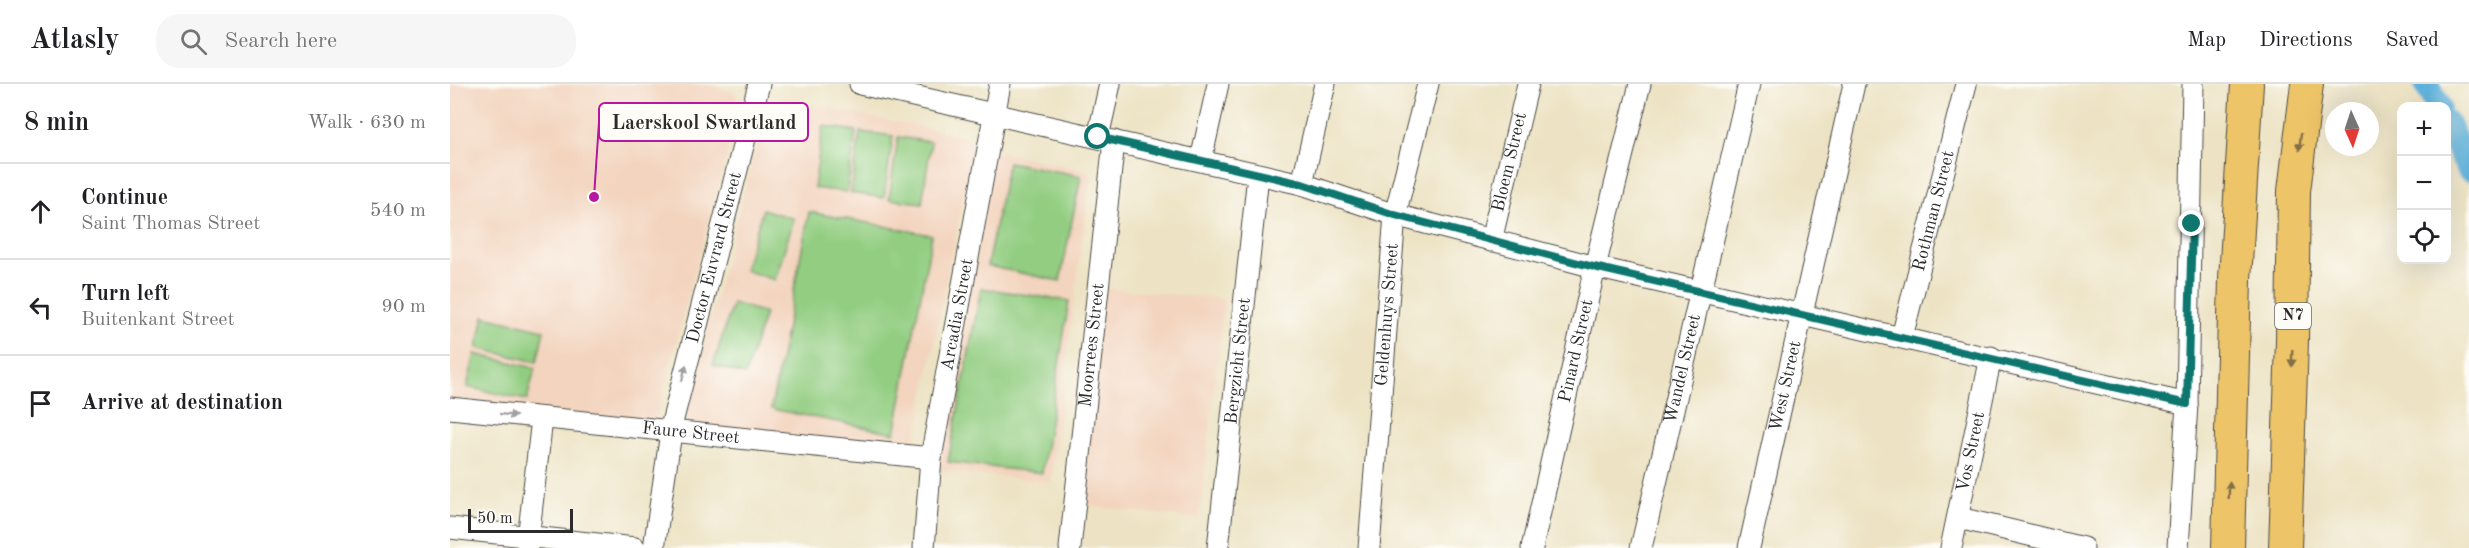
<!DOCTYPE html>
<html lang="en">
<head>
<meta charset="utf-8">
<style>
  body { margin:0; font-family:"Old Standard TT",serif; background:#f6f6f6; color:#202124 }
  .controls { position:absolute; right:18px; top:18px; display:grid; overflow:hidden; border-radius:12px; box-shadow:0 6px 24px #0002 }
  .controls button { width:54px; height:54px; display:grid; place-items:center; padding:0; border:0; border-bottom:2px solid #e0e0e0; background:#fff; color:#202124; font:30px sans-serif }
  .compass { position:absolute; left:1875px; top:18px; width:54px; height:54px; border-radius:50%; background:#fff; box-shadow:0 6px 24px #0002; rotate:177deg }
  .scale { position:absolute; left:18px; bottom:15px; width:105px; box-sizing:border-box; padding-left:6px; border:3px solid #2b2b2b; border-top:0; font-size:16px; line-height:21px; white-space:nowrap; color:#2b2b2b; -webkit-text-stroke:4px #fdfcf7; paint-order:stroke }
  .stop { position:absolute; width:18px; height:18px; margin:-14px; border:4px solid #0f766e; border-radius:50%; background:#fff }
  .stop.end { background:#0f766e; border-color:#fff; box-shadow:0 2px 6px #0008 }
  .list { margin:0; padding:0; list-style:none }
  h2 { display:flex; justify-content:space-between; align-items:center; height:78px; margin:0; padding:0 24px; font-size:26px }
  h2 small { font-size:20px; font-weight:400; color:#757577 }
  .list li { display:grid; grid-template-columns:39px 1fr auto; gap:18px; align-items:center; box-sizing:border-box; height:96px; padding:0 24px; border-top:2px solid #e0e0e0 }
  .list b { display:block; font-size:22px; white-space:nowrap }
  .list p { margin:0; font-size:20px; white-space:nowrap; color:#757577 }
  .list em { font-size:20px; font-style:normal; color:#757577 }
  .icon { flex:none; width:33px; height:33px; fill:none; stroke:currentColor; stroke-width:2; stroke-linecap:round; stroke-linejoin:round }
  .map { position:relative; flex:none; width:2019px; height:464px; overflow:hidden }
  header { display:flex; align-items:center; gap:36px; box-sizing:border-box; height:84px; padding:0 30px; background:#fff; border-bottom:2px solid #e0e0e0 }
  header strong { font-size:28px }
  nav { display:flex; gap:33px; margin-inline-start:auto; font-size:21px }
  .search { width:420px; height:54px; background:#f6f6f6; display:flex; align-items:center; gap:15px; box-sizing:border-box; padding:0 21px; border-radius:24px; color:#757577; font-size:22px }
  main { display:flex }
  aside { flex:1; background:#fff }
  .map>svg:first-child { display:block }
</style>
</head>
<body>
<header>
<strong>Atlasly</strong>
<div class="search"><svg class="icon" aria-label="search" viewBox="0 0 24 24"><circle cx="10" cy="10" r="6"/><path d="M15 15l6 6"/></svg>Search here</div>
<nav><a>Map</a><a>Directions</a><a>Saved</a></nav>
</header>
<main>
<aside>
<h2>8 min<small>Walk · 630 m</small></h2>
<ul class="list">
<li><svg class="icon" aria-label="ahead" viewBox="0 0 24 24"><path d="M12 20V5M6 11l6-6 6 6"/></svg><div><b>Continue</b><p>Saint Thomas Street</p></div><em>540 m</em></li>
<li><svg class="icon" aria-label="left" viewBox="0 0 24 24"><path d="M17 20v-9H6M10 6l-5 5 5 5"/></svg><div><b>Turn left</b><p>Buitenkant Street</p></div><em>90 m</em></li>
<li><svg class="icon" aria-label="arrive" viewBox="0 0 24 24"><path d="M6 21V4h12l-3 4 3 4H6"/></svg><div><b>Arrive at destination</b></div></li>
</ul>
</aside>
<div class="map">
<svg width="2019" height="464" viewBox="0 0 2019 464">
  <rect width="100%" height="100%" fill="#fdfcf7"/>
  <filter id="ink" filterUnits="userSpaceOnUse"><feTurbulence type="fractalNoise" baseFrequency=".0167" numOctaves="2"/><feDisplacementMap in="SourceGraphic" scale="12" xChannelSelector="R" yChannelSelector="G"/><feConvolveMatrix kernelMatrix="1 2 1 2 8 2 1 2 1" color-interpolation-filters="sRGB"/></filter>
  <filter id="wash" filterUnits="userSpaceOnUse"><feTurbulence type="fractalNoise" baseFrequency=".008" numOctaves="4" result="noise"/><feDisplacementMap in="SourceGraphic" scale="24" xChannelSelector="R" yChannelSelector="G"/><feGaussianBlur stdDeviation="1.35" result="paint"/><feColorMatrix in="noise" values="0 0 0 0 0 0 0 0 0 0 0 0 0 0 0 0 0 1.4 0 .05"/><feComposite in="paint" operator="in"/></filter>
  <g filter="url(#wash)">
    <rect width="100%" height="100%" fill="#ede3c4"/>
    <path fill="#f3d4be" d="M0,0H253L285,8L289,25L205,337L0,321Z
      M330,14L514,52L523,65L464,362L232,340L317,21Z
      M551,68L635,86L640,93L601,398L489,386L543,72Z
      M654,204L774,215L749,435L630,421Z"/>
    <path fill="#92cd81" stroke="#5e7c56" stroke-width="1.5" d="M373,42L406,47L397,108L364,104Z
      M410,48L443,52L434,114L401,109Z
      M448,53L481,58L472,119L439,115Z
      M558,78L631,92L610,197L537,182Z
      M313,125L344,135L325,196L294,186Z
      M359,128L482,151L445,349L321,325Z
      M531,204L619,217L592,389L498,378Z
      M283,219L315,229L295,291L263,281Z
      M34,232L94,246L87,278L27,264Z
      M25,270L85,284L77,316L17,303Z"/>
    <g fill="none" stroke-linecap="round" stroke-linejoin="round">
      <path stroke="#61b2dc" stroke-width="26" d="M1977,0L1988,22
        M1996,39L2019,85"/>
    </g>
  </g>
  <g filter="url(#ink)">
    <g fill="none" stroke-linecap="round" stroke-linejoin="round">
      <g stroke="#484742" stroke-width="23">
        <g id="minor">
          <path d="M410,0L852,100L945,131L1145,183L1737,320"/>
          <path d="M648,53L660,0"/>
          <path d="M751,76L768,0"/>
          <path d="M852,100L875,0"/>
          <path id="s1" d="M1041,157L1078,0"/>
          <path id="s2" d="M1452,253L1516,0"/>
          <path id="s3" d="M0,324L481,374"/>
          <path d="M1509,434L1633,464"/>
          <path d="M0,444L185,464"/>
          <path d="M77,464L92,335"/>
          <path id="s4" d="M204,464L223,335L309,0"/>
          <path id="s5" d="M474,464L481,374L550,0"/>
          <path id="s6" d="M620,464L664,57"/>
          <path id="s7" d="M768,464L808,91"/>
          <path id="s8" d="M919,464L945,131L978,0"/>
          <path id="s9" d="M1082,464L1145,183L1190,0"/>
          <path id="s10" d="M1191,464L1299,0"/>
          <path id="s11" d="M1299,464L1404,0"/>
          <path id="s12" d="M1501,464L1541,273"/>
          <path d="M1728,464L1737,320L1743,0"/>
        </g>
      </g>
      <g stroke="#484742" stroke-width="34">
        <path id="highway" d="M1778,464L1785,195L1797,0
          M1835,464L1842,257L1844,107L1857,0"/>
      </g>
      <use href="#minor" stroke="#fff" stroke-width="21"/>
      <use href="#highway" stroke="#eec469" stroke-width="32"/>
    </g>
    <defs><path id="oneway-solid" d="M-6-.8H1V-3.2L6.5 0L1 3.2V.8H-6Z" transform="scale(1.5)"/></defs>
    <g fill="#837047">
      <use href="#oneway-solid" transform="translate(1850 58) rotate(97)"/>
      <use href="#oneway-solid" transform="translate(1842 274) rotate(92)"/>
      <use href="#oneway-solid" transform="translate(1779 406) rotate(-88)"/>
    </g>
    <g fill="#a0a0a0">
      <use href="#oneway-solid" transform="translate(234 289) rotate(-76)"/>
      <use href="#oneway-solid" transform="translate(58 331) rotate(7)"/>
    </g>
  </g>
  <g fill="none" stroke-linecap="round" stroke-linejoin="round" filter="url(#ink)">
    <path stroke="#0f766e" stroke-width="8" d="M648,53L852,100L945,131L1144,183L1737,320L1742,140"/>
  </g>
  <g text-anchor="middle" dominant-baseline="central" stroke-width="5" stroke-linejoin="round" paint-order="stroke">
    <rect fill="#fdfcf7" stroke="#6a6a68" stroke-width="1.5" x="1825" y="219" width="36" height="26" rx="4.5"/>
    <g font-size="16" font-weight="bold" fill="#2b2b2b">
      <text x="1843" y="232">N7</text>
    </g>
    <g font-size="18" fill="#2b2b2b" stroke="#fdfcf7">
      <text stroke="none"><textPath href="#s1" startOffset="81">Bloem Street</textPath></text>
      <text stroke="none"><textPath href="#s2" startOffset="130">Rothman Street</textPath></text>
      <text stroke="none"><textPath href="#s4" startOffset="297">Doctor Euvrard Street</textPath></text>
      <text stroke="none"><textPath href="#s8" startOffset="234">Geldenhuys Street</textPath></text>
      <text stroke="none"><textPath href="#s5" startOffset="236">Arcadia Street</textPath></text>
      <text stroke="none"><textPath href="#s6" startOffset="204">Moorrees Street</textPath></text>
      <text stroke="none"><textPath href="#s9" startOffset="202">Pinard Street</textPath></text>
      <text stroke="none"><textPath href="#s7" startOffset="188">Bergzicht Street</textPath></text>
      <text stroke="none"><textPath href="#s10" startOffset="184">Wandel Street</textPath></text>
      <text stroke="none"><textPath href="#s11" startOffset="166">West Street</textPath></text>
      <text stroke="none"><textPath href="#s3" startOffset="242">Faure Street</textPath></text>
      <text stroke="none"><textPath href="#s12" startOffset="98">Vos Street</textPath></text>
    </g>
  </g>
  <path fill="none" stroke="#b5179e" stroke-width="2" d="M144 113L149 38"/>
  <circle fill="#b5179e" stroke="#fdfcf7" stroke-width="2" cx="144" cy="113" r="6"/>
  <rect fill="#fdfcf7" stroke="#b5179e" stroke-width="2" x="149" y="19" width="209" height="38" rx="6"/>
  <g font-size="20" text-anchor="middle" font-weight="bold" fill="#2b2b2b">
    <text x="254" y="45">Laerskool Swartland</text>
  </g>
</svg>
<div class="controls">
<button>+</button>
<button>−</button>
<button><svg class="icon" aria-label="locate" viewBox="0 0 24 24"><circle cx="12" cy="12" r="6"/><path d="M12 2v4M12 18v4M2 12h4M18 12h4"/></svg></button>
</div>
<svg class="compass" viewBox="-18 -18 36 36"><path d="M0-13l5 13h-10z" fill="#e53935"/><path d="M0 13l5-13h-10z" fill="#757577"/></svg>
<div class="scale">50 m</div>
<div class="stop" style="left:648px;top:53px"></div>
<div class="stop end" style="left:1742px;top:140px"></div>
</div>
</main>
</body>
</html>
